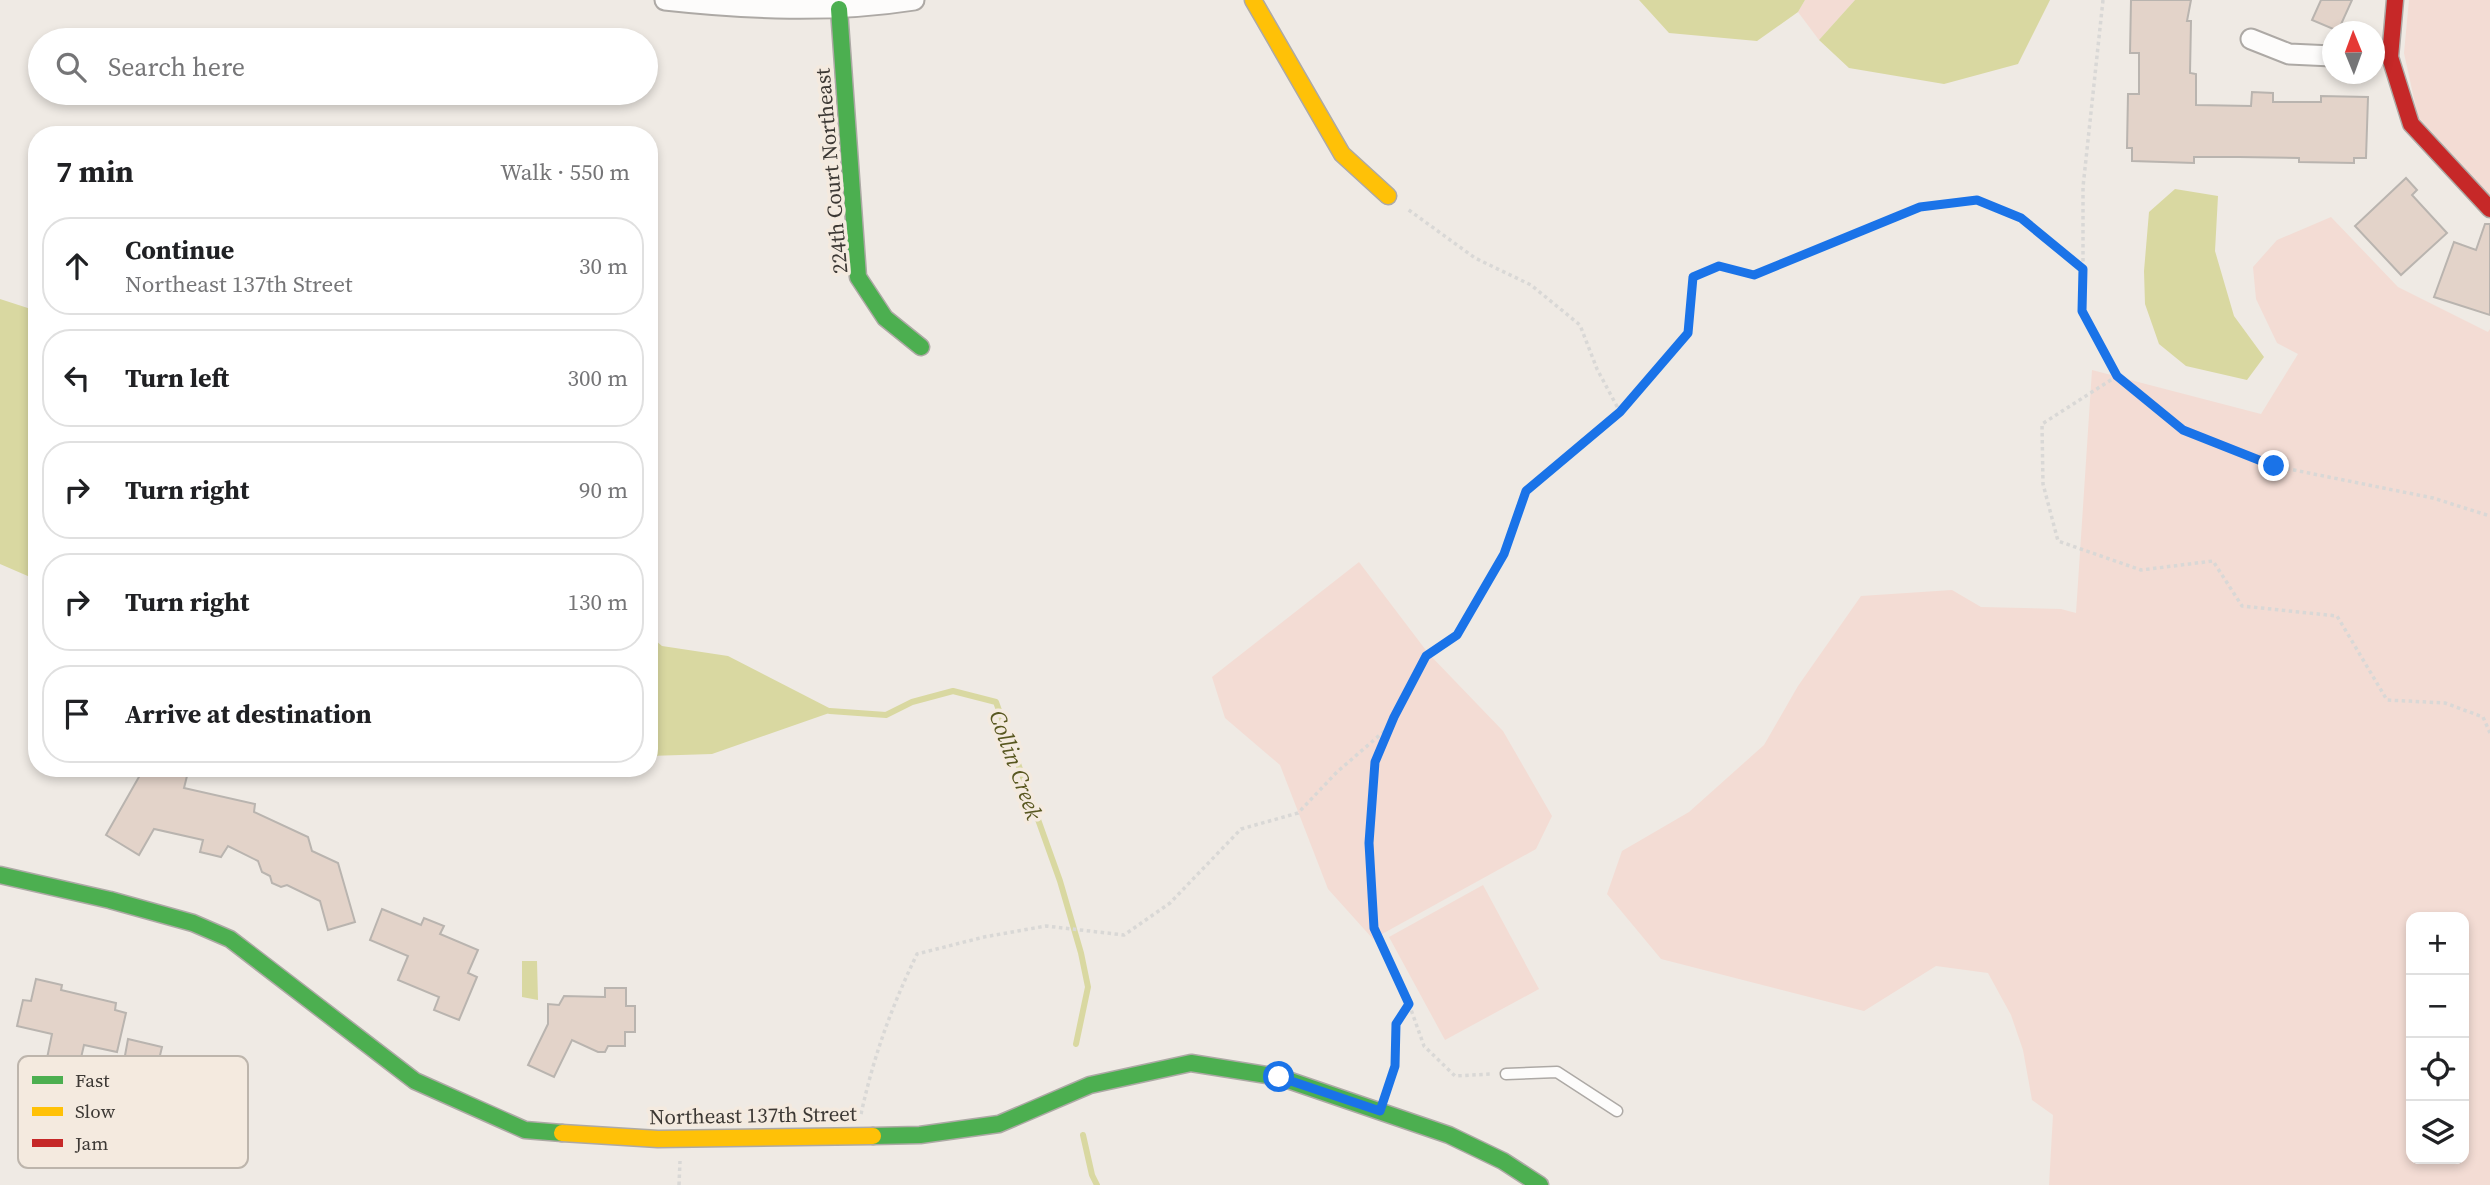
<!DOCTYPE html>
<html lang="en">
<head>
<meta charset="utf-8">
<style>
  body { margin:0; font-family:"Source Serif 4",serif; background:#f6f6f6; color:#202124 }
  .controls { position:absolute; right:21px; bottom:21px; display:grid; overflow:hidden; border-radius:14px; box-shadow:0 4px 10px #0003 }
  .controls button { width:63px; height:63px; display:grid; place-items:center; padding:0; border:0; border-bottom:2px solid #e0e0e0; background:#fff; color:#202124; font:35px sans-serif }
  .compass { position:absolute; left:2322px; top:21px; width:63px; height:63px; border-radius:50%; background:#fff; box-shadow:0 4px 10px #0003; rotate:359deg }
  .stop { position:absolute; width:21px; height:21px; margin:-16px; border:5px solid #1a73e8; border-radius:50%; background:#fff }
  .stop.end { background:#1a73e8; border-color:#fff; box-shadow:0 2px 7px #0008 }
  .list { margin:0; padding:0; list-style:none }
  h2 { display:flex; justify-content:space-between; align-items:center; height:91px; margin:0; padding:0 28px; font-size:30px }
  h2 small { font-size:23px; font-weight:400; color:#757577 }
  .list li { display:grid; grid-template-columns:46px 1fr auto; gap:21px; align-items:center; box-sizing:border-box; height:98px; margin:0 14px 14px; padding:0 14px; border:2px solid #e0e0e0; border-radius:28px }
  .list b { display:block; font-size:26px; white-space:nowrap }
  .list p { margin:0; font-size:23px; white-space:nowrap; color:#757577 }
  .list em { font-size:23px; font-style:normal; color:#757577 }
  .icon { flex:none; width:38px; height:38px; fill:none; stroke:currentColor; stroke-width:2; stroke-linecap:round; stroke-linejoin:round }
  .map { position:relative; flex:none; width:2490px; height:1185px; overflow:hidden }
  .search { position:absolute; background:#fff; box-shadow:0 4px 10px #0003; left:28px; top:28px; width:630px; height:77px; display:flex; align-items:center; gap:18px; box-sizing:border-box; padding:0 24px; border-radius:38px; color:#757577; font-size:26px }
  .panel { position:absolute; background:#fff; box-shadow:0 4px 10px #0003; left:28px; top:126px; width:630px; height:651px; border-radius:28px }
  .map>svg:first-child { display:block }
</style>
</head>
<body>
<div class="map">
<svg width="2490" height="1185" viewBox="0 0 2490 1185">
  <rect width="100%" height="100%" fill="#efeae4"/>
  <path fill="#f3dcd4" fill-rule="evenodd" d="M1805,0H1855L1819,40L1798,12Z
    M2409,0H2490V196L2418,117L2404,53Z
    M2331,217L2398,287L2488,332L2490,329V1185H2049L2053,1115L2032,1100L2023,1050L2011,1015L1988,973L1936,966L1864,1011L1661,959L1607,894L1622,851L1689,812L1764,745L1798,686L1861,596L1952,590L1981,607L2061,609L2076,613L2092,370L2261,414L2298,354L2277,343L2256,299L2253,267L2277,240ZM2464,917V1159H2411V917Z
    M1359,562L1428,653L1503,731L1552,816L1536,849L1373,939L1328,889L1280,765L1225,718L1212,677Z
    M1483,885L1539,989L1445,1040L1389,937Z"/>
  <path fill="#d9d8a1" d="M1639,0H1805L1798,12L1757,41L1669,33Z
    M1855,0H2050L2018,64L1944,84L1849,68L1819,40Z
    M2175,189L2218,196L2215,251L2234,316L2264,357L2247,380L2186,366L2159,344L2145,304L2144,271L2149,212Z
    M0,299L37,311V580L0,564Z
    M649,635L662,646L728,656L835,711L712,754L649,756Z
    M522,961H537L538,1000L522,997Z"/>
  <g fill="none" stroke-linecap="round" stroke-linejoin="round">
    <path stroke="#d9d8a1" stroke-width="6" d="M830,711L886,715L912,702L953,691L996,702L1060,881L1081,953L1088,987L1076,1044
      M1083,1135L1092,1175L1097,1185"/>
  </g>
  <path fill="#e3d3c9" stroke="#b9b4af" stroke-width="2" d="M2131,0H2191L2187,21H2191L2190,73L2196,74V105L2251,106L2252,92L2273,93V102H2321V96L2368,97L2366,158H2354V163L2299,162V158L2239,157H2194V163L2132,161V148H2127L2128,94H2139V53H2130Z
    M2321,0H2352L2338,31L2312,20Z
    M2406,178L2417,190L2412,195L2447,233L2401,275L2355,226Z
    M2485,224H2490V315L2434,297L2454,242L2476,250Z
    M144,768H189L184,788L255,804L254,812L308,837L312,851L338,863L355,922L328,930L320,901L287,885L281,887L272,883L270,876L262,872L258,861L228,846L221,857L200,852L203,840L154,829L139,855L106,835Z
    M382,909L421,925L424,918L444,926L440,934L478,950L468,973L477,977L459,1020L434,1010L439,997L398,980L408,956L370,940Z
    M36,979L62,985L61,990L116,1003L115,1010L126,1013L117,1052L84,1045L77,1075L45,1068L52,1034L17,1026L23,1000L31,1001Z
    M605,988H626V1006H635V1032H625V1046H608L605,1052H598L572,1040L554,1077L528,1065L548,1024V1004L559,1005L564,996L605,997Z
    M128,1039L162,1047L157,1068L124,1061Z"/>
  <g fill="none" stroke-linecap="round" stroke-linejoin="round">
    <g stroke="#ada9a5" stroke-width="13">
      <path id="lane" d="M1506,1074L1557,1072L1617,1111"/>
    </g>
    <g stroke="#ada9a5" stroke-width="23">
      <path id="street" d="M665,0C748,9 831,13 914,0
        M2251,39L2289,54L2332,56"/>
    </g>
    <g stroke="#ada9a5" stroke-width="19">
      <path id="fast" d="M839,9L858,277L885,318L921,347
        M0,875L110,900L193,923L230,939L415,1081L525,1130L562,1133
        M873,1136L920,1135L999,1124L1090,1085L1191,1063L1279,1077L1449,1135L1503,1161L1540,1185"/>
    </g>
    <g stroke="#ada9a5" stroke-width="19">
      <path id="slow" d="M1253,0L1342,154L1388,196
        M562,1133L658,1139L873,1136"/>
    </g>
    <g stroke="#ada9a5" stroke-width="19">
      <path id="jam" d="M2395,0L2390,57L2411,124L2490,209"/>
    </g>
    <path stroke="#d9d8d6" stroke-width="3.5" stroke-dasharray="3.5 3.5" stroke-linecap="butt" d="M2103,0L2083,187V311L2117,376L2183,430L2274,466L2433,498L2490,516
      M2117,376L2042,424L2043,484L2058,541L2141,570L2213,561L2242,606L2337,616L2387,700L2445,703L2483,717L2490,733
      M1620,412L1688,333L1693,277L1719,266L1754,276L1920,207L1977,199L2021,218L2083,269
      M1409,1004L1424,1046L1455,1076L1491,1074
      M1388,1089L1395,1066L1396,1024L1409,1004L1374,928L1369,843L1375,762L1394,717L1426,656L1457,635L1504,554L1526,491L1620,412L1597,369L1580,325L1531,285L1475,258L1406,208
      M861,1114C874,1055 891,1008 917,954L984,937L1046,926L1124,935L1170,903L1241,829L1298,813L1337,772L1389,727
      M679,1185L680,1161"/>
    <use href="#lane" stroke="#fdfcfb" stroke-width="10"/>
    <use href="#street" stroke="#fdfcfb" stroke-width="19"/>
    <use href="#fast" stroke="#4caf50" stroke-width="16"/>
    <use href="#slow" stroke="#ffc107" stroke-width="16"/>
    <use href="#jam" stroke="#c62828" stroke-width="16"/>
  </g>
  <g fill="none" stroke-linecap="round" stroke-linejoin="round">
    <path stroke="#1a73e8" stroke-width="9" d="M1279,1077L1380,1111L1395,1066L1396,1024L1409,1004L1374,928L1369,843L1375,762L1394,717L1426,656L1457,635L1504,554L1526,491L1620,412L1688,333L1693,277L1719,266L1754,275L1920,207L1977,200L2021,218L2083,269L2082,311L2117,376L2183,430L2274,466"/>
  </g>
  <g text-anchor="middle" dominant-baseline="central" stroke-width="7" stroke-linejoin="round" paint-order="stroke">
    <g font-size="21" fill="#3c3834" stroke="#f4eadf">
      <text transform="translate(831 171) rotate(-95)">224th Court Northeast</text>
      <text transform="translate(753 1115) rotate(-1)">Northeast 137th Street</text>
    </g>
    <g font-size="23" font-style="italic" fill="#585720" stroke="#f4eadf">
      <text transform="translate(1016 765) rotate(70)">Collin Creek</text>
    </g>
  </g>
  <rect x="18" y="1056" width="230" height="112" rx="10" fill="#f4eadf" stroke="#bdb5ac" stroke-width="2"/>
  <rect x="32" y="1076" width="31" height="8" fill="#4caf50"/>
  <rect x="32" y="1107" width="31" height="9" fill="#ffc107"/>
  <rect x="32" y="1139" width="31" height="8" fill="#c62828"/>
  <g font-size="19" fill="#3c3834">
    <text x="75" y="1087">Fast</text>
    <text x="75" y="1118">Slow</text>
    <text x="75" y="1150">Jam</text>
  </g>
</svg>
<div class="controls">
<button>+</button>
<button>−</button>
<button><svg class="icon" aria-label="locate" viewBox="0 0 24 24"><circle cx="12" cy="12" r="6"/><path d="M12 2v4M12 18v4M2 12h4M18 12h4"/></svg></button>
<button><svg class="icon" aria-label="layers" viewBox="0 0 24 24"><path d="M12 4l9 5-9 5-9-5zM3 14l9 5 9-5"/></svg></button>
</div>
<svg class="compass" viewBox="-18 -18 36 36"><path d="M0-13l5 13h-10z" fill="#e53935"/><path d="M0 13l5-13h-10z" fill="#757577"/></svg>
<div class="stop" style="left:1279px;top:1077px"></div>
<div class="stop end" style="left:2274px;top:466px"></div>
<div class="search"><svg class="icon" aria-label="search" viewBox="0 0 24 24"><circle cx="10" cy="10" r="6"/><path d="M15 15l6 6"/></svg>Search here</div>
<section class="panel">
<h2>7 min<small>Walk · 550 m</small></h2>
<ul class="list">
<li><svg class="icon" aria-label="ahead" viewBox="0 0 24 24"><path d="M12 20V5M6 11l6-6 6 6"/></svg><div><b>Continue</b><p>Northeast 137th Street</p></div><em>30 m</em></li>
<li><svg class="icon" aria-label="left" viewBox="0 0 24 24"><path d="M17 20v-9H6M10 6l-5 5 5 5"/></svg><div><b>Turn left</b></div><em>300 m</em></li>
<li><svg class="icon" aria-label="right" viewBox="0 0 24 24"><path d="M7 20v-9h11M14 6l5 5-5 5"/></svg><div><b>Turn right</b></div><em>90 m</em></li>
<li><svg class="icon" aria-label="right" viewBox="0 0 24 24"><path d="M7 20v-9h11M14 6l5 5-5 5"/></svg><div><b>Turn right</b></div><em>130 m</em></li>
<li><svg class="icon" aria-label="arrive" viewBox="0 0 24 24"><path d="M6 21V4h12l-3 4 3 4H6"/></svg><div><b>Arrive at destination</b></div></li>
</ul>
</section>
</div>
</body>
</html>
